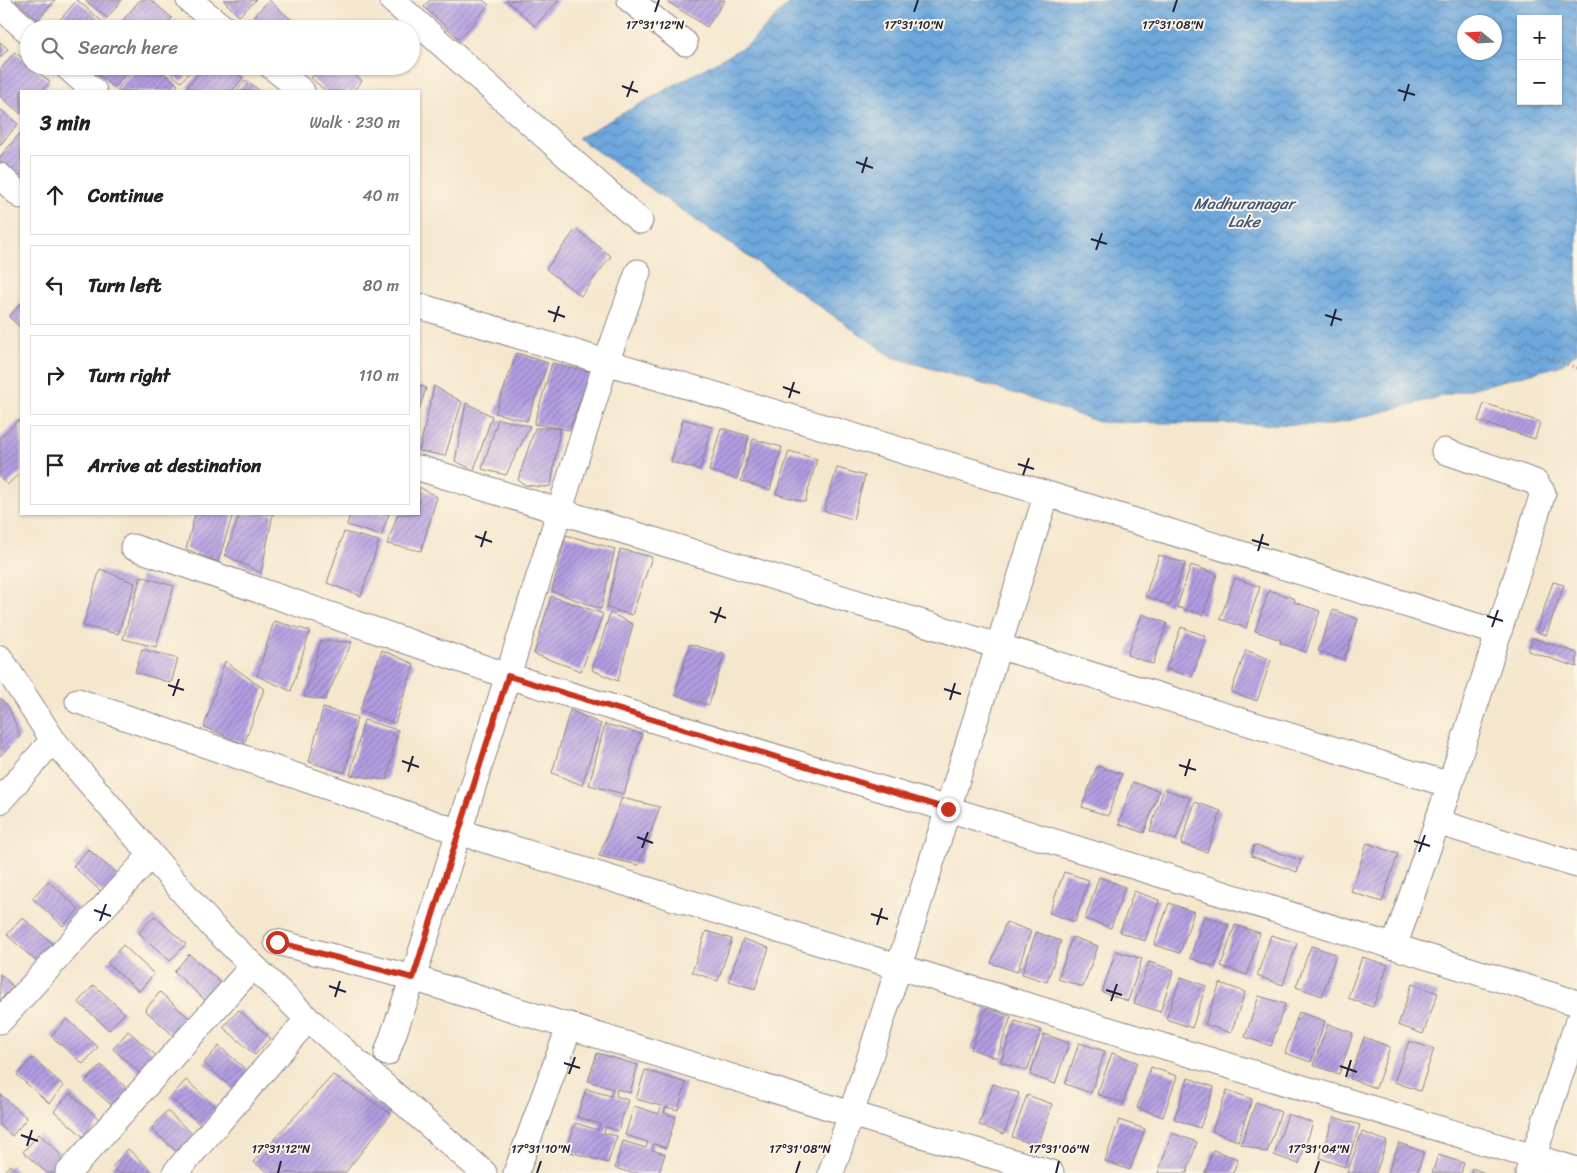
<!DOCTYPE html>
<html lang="en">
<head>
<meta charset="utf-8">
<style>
  body { margin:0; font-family:Sriracha,sans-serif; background:#f2f2f2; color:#222 }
  .controls { position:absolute; right:15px; top:15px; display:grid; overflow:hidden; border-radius:0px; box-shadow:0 1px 4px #0004 }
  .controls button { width:45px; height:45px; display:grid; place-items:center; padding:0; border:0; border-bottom:1px solid #e0e0e0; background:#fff; color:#222; font:25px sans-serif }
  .compass { position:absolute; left:1457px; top:15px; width:45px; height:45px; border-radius:50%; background:#fff; box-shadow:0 1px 4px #0004; rotate:288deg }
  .stop { position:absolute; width:15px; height:15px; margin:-11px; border:4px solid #c8321e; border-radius:50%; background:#fff }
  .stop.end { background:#c8321e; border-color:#fff; box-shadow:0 1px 5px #0008 }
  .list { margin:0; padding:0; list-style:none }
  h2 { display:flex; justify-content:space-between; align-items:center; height:65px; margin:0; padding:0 20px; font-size:21px }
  h2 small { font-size:16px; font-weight:400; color:#767676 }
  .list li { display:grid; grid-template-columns:32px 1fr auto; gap:15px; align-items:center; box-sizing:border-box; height:80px; margin:0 10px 10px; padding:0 10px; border:1px solid #e0e0e0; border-radius:0px }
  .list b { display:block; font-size:19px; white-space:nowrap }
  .list em { font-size:16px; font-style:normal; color:#767676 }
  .icon { flex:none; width:28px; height:28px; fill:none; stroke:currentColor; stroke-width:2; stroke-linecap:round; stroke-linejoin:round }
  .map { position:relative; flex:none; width:1577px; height:1173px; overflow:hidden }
  .search { position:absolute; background:#fff; box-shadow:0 1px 4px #0004; left:20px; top:20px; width:400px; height:55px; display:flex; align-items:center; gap:12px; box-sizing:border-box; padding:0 18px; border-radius:28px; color:#767676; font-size:19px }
  .panel { position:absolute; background:#fff; box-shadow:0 1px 4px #0004; left:20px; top:90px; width:400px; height:425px; border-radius:0px }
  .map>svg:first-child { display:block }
</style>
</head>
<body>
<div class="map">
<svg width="1577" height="1173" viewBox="0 0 1577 1173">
  <defs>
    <pattern id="water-waves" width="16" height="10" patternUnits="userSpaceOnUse" patternTransform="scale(1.25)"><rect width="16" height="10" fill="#6da7dc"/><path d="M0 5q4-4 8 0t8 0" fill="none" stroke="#5988b4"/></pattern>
    <pattern id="building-hatch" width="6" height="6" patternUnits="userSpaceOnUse" patternTransform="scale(1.25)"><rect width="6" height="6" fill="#b29de2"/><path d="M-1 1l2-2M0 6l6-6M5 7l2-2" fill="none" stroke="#9080b8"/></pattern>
  </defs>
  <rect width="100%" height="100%" fill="#fcf5e5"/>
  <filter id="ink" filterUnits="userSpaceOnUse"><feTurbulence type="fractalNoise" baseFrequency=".02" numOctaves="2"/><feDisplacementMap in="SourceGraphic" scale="10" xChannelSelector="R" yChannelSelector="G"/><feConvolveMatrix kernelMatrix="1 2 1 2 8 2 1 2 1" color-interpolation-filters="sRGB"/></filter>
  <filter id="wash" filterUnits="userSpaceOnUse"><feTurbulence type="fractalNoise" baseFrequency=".0096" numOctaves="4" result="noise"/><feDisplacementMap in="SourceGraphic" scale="20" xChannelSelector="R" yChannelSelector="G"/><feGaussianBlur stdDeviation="1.12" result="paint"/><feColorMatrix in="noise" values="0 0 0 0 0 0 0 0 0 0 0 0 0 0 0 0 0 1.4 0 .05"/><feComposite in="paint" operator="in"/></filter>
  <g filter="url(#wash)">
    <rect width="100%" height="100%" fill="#f5e7ce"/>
    <path fill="url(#water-waves)" stroke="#48648c" fill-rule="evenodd" d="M792,0H1574L1577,1V352L1559,366L1331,425L1099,422L1020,395L893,357L578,138L749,44ZM1521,19H1558V101H1521ZM1464,22H1494V52H1464Z"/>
    <g id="blocks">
      <path fill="url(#building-hatch)" d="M15,0H55L38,20Z
        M77,0L105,24L101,29H52Z
        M85,0H122L107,18Z
        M140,0H151L172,18L164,29H119L117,27Z
        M223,0H256L239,16Z
        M269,0L295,23L289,29H253L248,24Z
        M430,0H483L489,5L459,39L424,7Z
        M506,0H559L535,26Z
        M665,0H725L707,27Z
        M174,21L184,29H168Z
        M0,42L8,49L0,58Z
        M15,52L29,64V66H31L50,82L42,91H21V114L0,96V70Z
        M89,66H133L114,88Z
        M138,66H155L178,85L173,91H118L117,90Z
        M162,66H195L181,82Z
        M204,66H229L243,78L232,91H193L187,87Z
        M292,66H309L300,75Z
        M321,66H346L362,81L353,91H326L311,78Z
        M246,80L260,91H237Z
        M0,109L18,124L0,145Z
        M21,132V182L0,164V157Z
        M576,229L611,256L581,296L546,269Z
        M21,303V328L9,317Z
        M517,353L548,363L527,421L495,413Z
        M552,363L591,372L569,430L534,424Z
        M419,385L426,388L419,410Z
        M434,386L462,402L445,456L419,451Z
        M466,403L492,416L474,470L455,461Z
        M1484,403L1540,422L1535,439L1478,421Z
        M498,419L530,426L506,475L482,469Z
        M683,419L712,427L700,470L671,462Z
        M19,420L21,423V472L7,485L0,477V438Z
        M535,428H560L551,486L543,487L525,485L518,480Z
        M721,428L749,436L737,479L709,471Z
        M753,439L782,447L770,490L741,481Z
        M789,451L817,459L805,502L776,494Z
        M837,468L865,476L853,519L824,511Z
        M419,487L437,497L421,551L387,544L398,514H419Z
        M195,514H233L218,562L186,549Z
        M240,514H273L261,573L225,555Z
        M350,514H389L381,536L347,525Z
        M344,532L379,541L361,596L327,583Z
        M566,535L615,549L601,609L552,591Z
        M620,549L652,557L632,615L607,608Z
        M1159,555L1185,563L1170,605L1145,596Z
        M1191,565L1217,574L1203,615L1177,607Z
        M100,569L135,583L118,634L83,626Z
        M141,576L174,586L156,647L123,639Z
        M1235,578L1260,587L1246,628L1220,619Z
        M1553,582L1564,585L1546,635L1536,632Z
        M1269,590L1295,599L1294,602L1320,611L1306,652L1280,643L1281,640L1255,631Z
        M551,596L603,614L581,671L534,654Z
        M1333,610L1358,619L1344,660L1318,651Z
        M610,613L633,624L618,681L592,670Z
        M1142,614L1167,623L1153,664L1127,655Z
        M274,621L310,631L291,691L257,676Z
        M1181,627L1206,636L1192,677L1166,669Z
        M1533,638L1577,653V667L1528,651Z
        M321,641L352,642L325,700L304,697Z
        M690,644L724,654L709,705L675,695Z
        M142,649L178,659L171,683L135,672Z
        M382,650L414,664L395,723L360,710Z
        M1246,650L1271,660L1257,701L1231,692Z
        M225,661L264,689L244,744L204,727Z
        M0,698L9,707L20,736L0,756Z
        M323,708L357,717L345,773L309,762Z
        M570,710L601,724L582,785L552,773Z
        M364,720L398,730L387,780L350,775Z
        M605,724L642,734L624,794L589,785Z
        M1097,766L1122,774L1108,816L1082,807Z
        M1133,782L1159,791L1144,833L1119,824Z
        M1164,789L1190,798L1176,840L1150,831Z
        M622,798L660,807L639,865L599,856Z
        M1195,802L1221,811L1207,852L1181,844Z
        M1367,843L1398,854L1382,902L1351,892Z
        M1254,845L1301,860L1297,872L1251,856Z
        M88,849L120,877L104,894L73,866Z
        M1064,872L1089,880L1075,922L1049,913Z
        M1099,877L1125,887L1111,928L1085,919Z
        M48,881L79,909L63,926L32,898Z
        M1134,891L1159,900L1145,941L1120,932Z
        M1169,903L1194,912L1180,953L1154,945Z
        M154,916L186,944L170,961L139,933Z
        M1204,916L1229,925L1215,967L1190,958Z
        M22,917L54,945L38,963L7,935Z
        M1006,922L1031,931L1017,972L991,963Z
        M1235,925L1260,933L1247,975L1221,966Z
        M706,931L732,939L718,981L692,972Z
        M1036,932L1061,941L1047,982L1022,974Z
        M1271,935L1297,943L1283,985L1257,976Z
        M1072,937L1098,946L1083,987L1058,979Z
        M743,939L769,948L755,989L729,981Z
        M123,945L154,974L139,991L107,963Z
        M1311,946L1336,954L1322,996L1296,987Z
        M1116,951L1142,959L1128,1001L1102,992Z
        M189,954L221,983L205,1000L174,972Z
        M1362,957L1388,965L1373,1007L1348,998Z
        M1149,962L1174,970L1160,1012L1134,1003Z
        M0,974L13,986L0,1001Z
        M1181,977L1206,986L1192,1028L1166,1019Z
        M1220,983L1245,992L1231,1033L1205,1024Z
        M1412,984L1438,993L1423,1034L1398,1025Z
        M94,985L125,1013L109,1030L78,1002Z
        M160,992L192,1021L176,1038L145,1010Z
        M1259,996L1285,1004L1271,1046L1245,1037Z
        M986,1008L1011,1016L997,1058L971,1049Z
        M239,1010L270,1038L255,1055L223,1027Z
        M1299,1012L1325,1021L1311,1062L1285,1053Z
        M67,1019L98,1047L83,1064L51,1036Z
        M1015,1021L1041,1030L1027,1071L1001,1062Z
        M1328,1024L1353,1033L1339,1074L1313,1065Z
        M128,1031L160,1059L144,1077L113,1049Z
        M1044,1034L1069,1043L1055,1084L1030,1075Z
        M1364,1037L1390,1047L1376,1088L1350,1079Z
        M1409,1041L1434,1049L1420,1091L1394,1082Z
        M1079,1043L1105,1051L1091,1093L1065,1084Z
        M219,1046L251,1074L235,1091L204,1063Z
        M597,1053L638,1065L630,1093L617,1089L616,1096L628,1100L618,1131L606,1127L604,1133L617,1136L608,1163L567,1151L575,1123L598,1130L600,1124L577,1117L586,1089L611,1096L613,1089L588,1081Z
        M1112,1053L1137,1062L1123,1103L1097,1094Z
        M33,1058L64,1086L49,1103L17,1075Z
        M101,1065L132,1093L117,1110L85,1082Z
        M1151,1067L1177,1076L1163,1117L1137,1108Z
        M645,1070L686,1083L678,1110L666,1107L664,1113L676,1117L666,1148L654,1144L652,1150L665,1154L659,1173H632L615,1168L623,1141L646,1148L648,1142L625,1135L634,1106L659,1114L661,1106L636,1099Z
        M333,1075L391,1114L345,1173H270L253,1162Z
        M1188,1078L1214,1087L1200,1128L1174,1119Z
        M186,1080L217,1108L202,1126L170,1098Z
        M993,1084L1019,1093L1004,1134L979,1125Z
        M1227,1090L1252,1099L1238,1141L1212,1131Z
        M70,1093L101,1121L86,1139L54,1111Z
        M0,1094L27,1118L12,1136L0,1125Z
        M1027,1095L1052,1104L1038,1146L1012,1137Z
        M1256,1102L1281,1112L1267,1153L1241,1144Z
        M167,1111L198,1139L183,1157L151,1129Z
        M1288,1114L1313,1123L1299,1164L1274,1155Z
        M1334,1117L1360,1125L1345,1167L1320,1158Z
        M1119,1120L1145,1129L1130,1170L1105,1161Z
        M1362,1132L1387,1141L1376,1173H1347Z
        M1172,1133L1197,1142L1187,1173H1158Z
        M39,1134L70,1163L61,1173H47L23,1152Z
        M1399,1143L1424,1152L1417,1173H1388Z
        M128,1149L154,1173H119L112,1167Z
        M1213,1150L1238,1159L1233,1173H1205Z
        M1438,1155L1464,1163L1461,1173H1432Z
        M10,1165L19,1173H3Z
        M1472,1168L1485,1173H1471Z"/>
    </g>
  </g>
  <g filter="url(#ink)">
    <use href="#blocks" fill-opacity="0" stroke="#8c8484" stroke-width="1"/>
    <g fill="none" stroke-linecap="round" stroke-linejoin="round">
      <g stroke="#8c8484" stroke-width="27">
        <path id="street" d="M189,0L225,29
          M392,0L640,221
          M630,0L685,43
          M0,6L29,32
          M66,66L94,91
          M271,66L302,91
          M0,176L21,196
          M419,306L1047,494L1499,633
          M419,468L1450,785
          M133,547L508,676L948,809L1577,1003
          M0,658L53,740L213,927L308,1019L484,1173
          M78,701L459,832L899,967L1577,1170
          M0,801L53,740
          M1437,822L1577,865
          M277,942L413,978L851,1114L1051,1173
          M1394,947L1450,785L1543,493L1535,482L1444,451
          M0,1021L151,855
          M387,1053L413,978L606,363L638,272
          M68,1173L253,966
          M175,1173L308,1019
          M516,1173L570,1025
          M831,1173C908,949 973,720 1047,494
          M1528,1173L1577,1024"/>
      </g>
      <path stroke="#8c8484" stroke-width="3" stroke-dasharray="1 4" stroke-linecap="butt" d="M1515,346L1577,368"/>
      <use href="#street" stroke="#fff" stroke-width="25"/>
    </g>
  </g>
  <g fill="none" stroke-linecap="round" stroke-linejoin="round" filter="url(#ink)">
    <path stroke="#c8321e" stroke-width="6" d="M277,942L413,978L508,676L948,809"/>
  </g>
  <path fill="none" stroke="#22223b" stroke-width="2" d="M655,12L659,0M914,12L918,0M1173,12L1177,0M622,86L638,92M1398,90L1415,95M627,97L633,81M1404,101L1409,84M856,162L873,168M862,173L867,157M1091,239L1107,244M1096,250L1102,233M548,311L565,317M1325,315L1342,320M554,322L559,306M1331,326L1336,309M783,387L800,393M789,398L794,382M1018,464L1034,469M1023,475L1029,458M475,536L492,542M1252,540L1269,545M481,547L486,531M1258,551L1263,534M710,612L726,618M1487,616L1503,621M715,623L721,607M1492,627L1498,610M168,685L184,690M944,689L961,694M173,696L179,679M950,700L955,683M402,761L419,767M1179,765L1196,770M408,772L413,756M1185,776L1190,759M637,837L653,843M1414,841L1430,846M642,848L648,832M1419,852L1425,835M94,910L111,916M871,914L888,919M100,921L106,904M877,925L882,908M329,986L346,992M1106,990L1122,995M335,997L340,981M1111,1001L1117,984M564,1063L580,1068M1340,1066L1357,1072M569,1074L575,1057M1346,1077L1351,1060M21,1135L38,1141M27,1146L32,1130M278,1173L281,1161M537,1173L541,1161M796,1173L800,1161M1056,1173L1059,1161M1315,1173L1319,1161"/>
  <g text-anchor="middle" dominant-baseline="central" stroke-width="4" stroke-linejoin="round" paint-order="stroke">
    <g font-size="16" font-style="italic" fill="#40577b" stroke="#fcf5e5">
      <text x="1244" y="203">Madhuranagar<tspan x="1244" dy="18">Lake</tspan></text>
    </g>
  </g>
  <g font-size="12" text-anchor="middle" fill="#22223b" stroke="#fcf5e5" stroke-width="4" stroke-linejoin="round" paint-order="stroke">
    <text x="655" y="29">17°31'12"N</text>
    <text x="914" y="29">17°31'10"N</text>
    <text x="1173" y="29">17°31'08"N</text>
    <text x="281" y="1153">17°31'12"N</text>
    <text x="541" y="1153">17°31'10"N</text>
    <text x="800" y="1153">17°31'08"N</text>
    <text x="1059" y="1153">17°31'06"N</text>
    <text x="1319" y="1153">17°31'04"N</text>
  </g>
</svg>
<div class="controls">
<button>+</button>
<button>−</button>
</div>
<svg class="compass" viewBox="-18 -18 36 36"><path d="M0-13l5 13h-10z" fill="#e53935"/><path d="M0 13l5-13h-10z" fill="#767676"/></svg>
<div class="stop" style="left:277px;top:942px"></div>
<div class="stop end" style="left:948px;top:809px"></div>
<div class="search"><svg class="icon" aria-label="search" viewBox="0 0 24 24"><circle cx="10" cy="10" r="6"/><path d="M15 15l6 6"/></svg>Search here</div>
<section class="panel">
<h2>3 min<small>Walk · 230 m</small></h2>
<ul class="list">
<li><svg class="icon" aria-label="ahead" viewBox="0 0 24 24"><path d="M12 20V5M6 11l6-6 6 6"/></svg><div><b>Continue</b></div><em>40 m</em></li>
<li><svg class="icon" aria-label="left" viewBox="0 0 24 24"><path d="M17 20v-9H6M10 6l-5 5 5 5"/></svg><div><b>Turn left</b></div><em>80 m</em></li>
<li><svg class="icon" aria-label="right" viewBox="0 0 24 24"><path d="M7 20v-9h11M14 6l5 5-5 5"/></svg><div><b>Turn right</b></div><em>110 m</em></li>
<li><svg class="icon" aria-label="arrive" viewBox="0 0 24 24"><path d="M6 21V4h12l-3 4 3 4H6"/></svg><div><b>Arrive at destination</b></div></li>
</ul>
</section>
</div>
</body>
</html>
